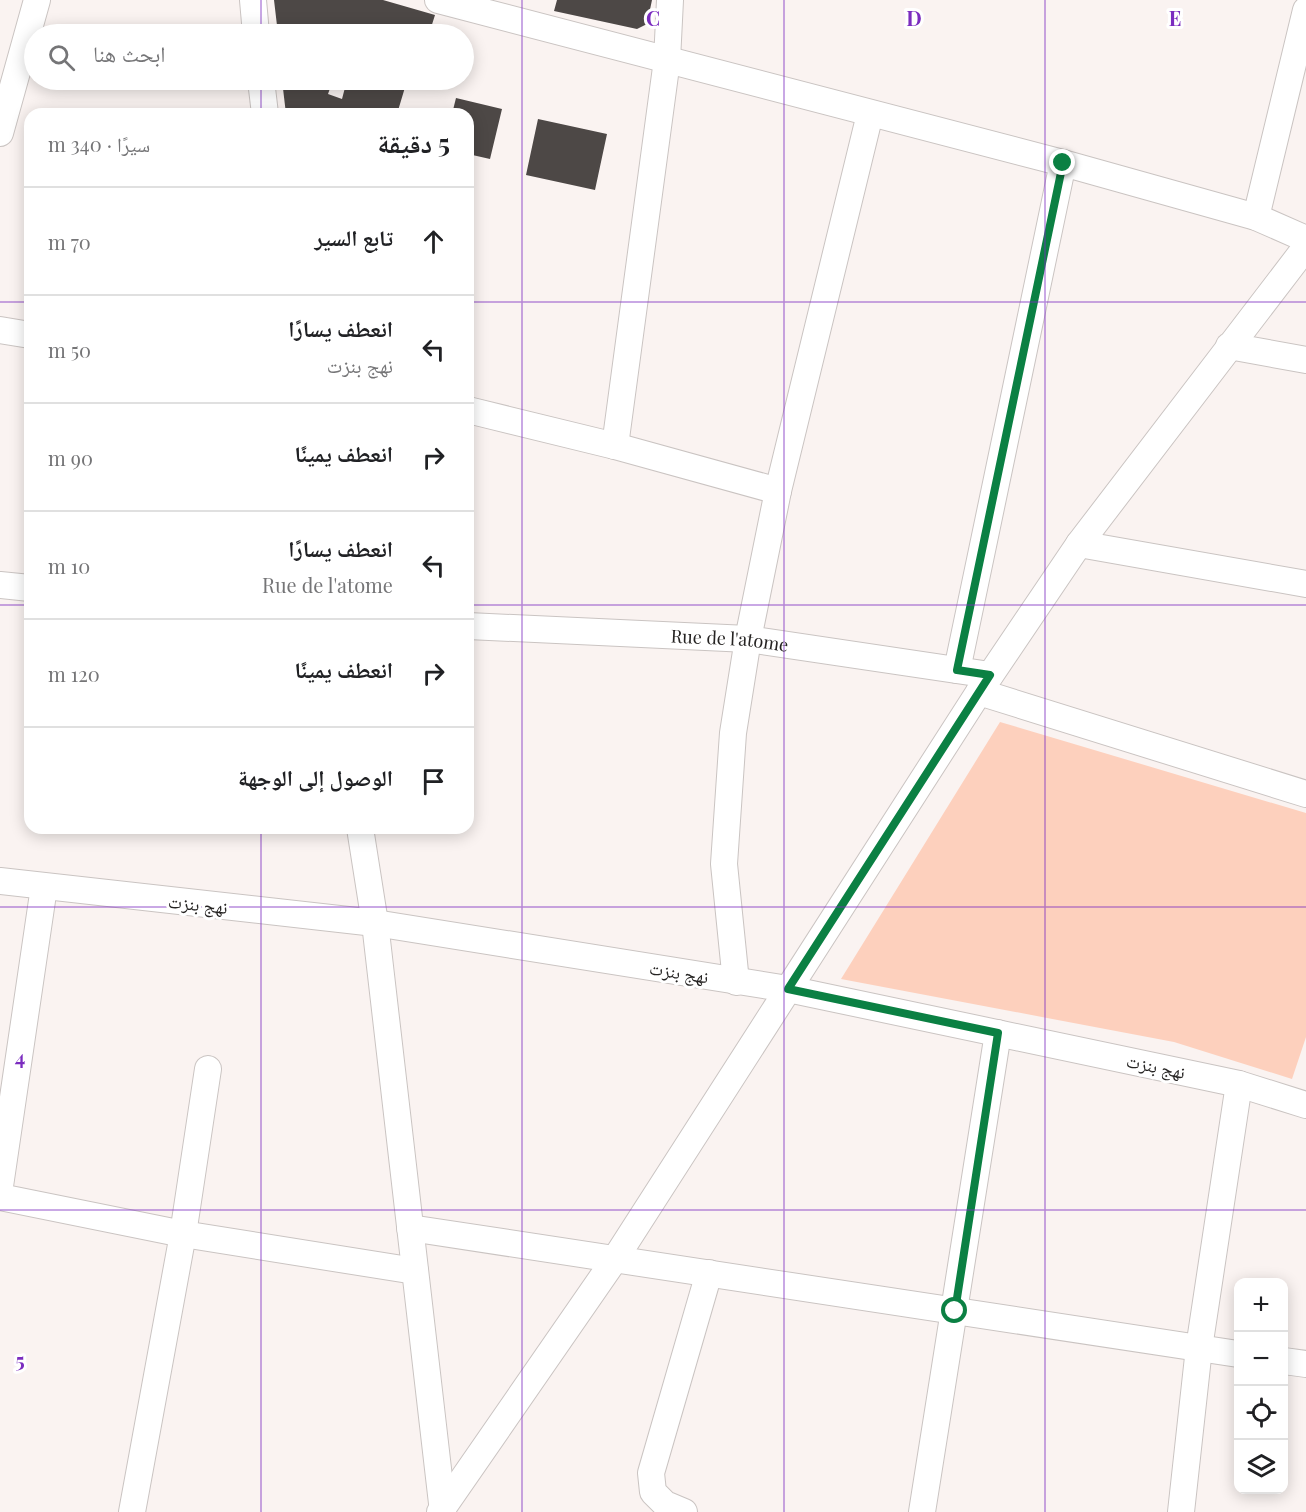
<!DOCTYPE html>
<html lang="ar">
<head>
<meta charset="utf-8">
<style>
  body { margin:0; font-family:"Playfair Display","Noto Naskh Arabic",serif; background:#f2f2f2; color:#202124; direction:rtl }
  .controls { position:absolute; right:18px; bottom:18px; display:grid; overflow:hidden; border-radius:12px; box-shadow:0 3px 15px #0003 }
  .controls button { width:54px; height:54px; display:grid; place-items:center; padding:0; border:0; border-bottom:2px solid #e0e0e0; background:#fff; color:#202124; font:30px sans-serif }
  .stop { position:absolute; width:18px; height:18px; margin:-14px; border:4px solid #0b8043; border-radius:50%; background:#fff }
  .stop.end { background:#0b8043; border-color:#fff; box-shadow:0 2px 6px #0008 }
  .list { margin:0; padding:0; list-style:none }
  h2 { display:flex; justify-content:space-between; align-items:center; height:78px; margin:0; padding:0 24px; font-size:26px }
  h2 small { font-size:20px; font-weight:400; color:#757577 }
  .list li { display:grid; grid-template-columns:39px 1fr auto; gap:18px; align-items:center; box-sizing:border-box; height:108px; padding:0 24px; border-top:2px solid #e0e0e0 }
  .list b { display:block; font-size:22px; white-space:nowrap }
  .list p { margin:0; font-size:20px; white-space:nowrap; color:#757577 }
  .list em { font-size:20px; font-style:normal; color:#757577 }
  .icon { flex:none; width:33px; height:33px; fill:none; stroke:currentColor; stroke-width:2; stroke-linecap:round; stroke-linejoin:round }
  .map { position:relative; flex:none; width:1306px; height:1512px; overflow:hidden; direction:ltr }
  .search { position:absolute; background:#fff; box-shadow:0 3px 15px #0003; left:24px; top:24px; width:450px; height:66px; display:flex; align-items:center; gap:15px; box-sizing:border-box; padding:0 21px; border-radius:33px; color:#757577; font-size:22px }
  .panel { position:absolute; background:#fff; box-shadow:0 3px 15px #0003; left:24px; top:108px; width:450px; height:726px; border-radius:18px; direction:rtl }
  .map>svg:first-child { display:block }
</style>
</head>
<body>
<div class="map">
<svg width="1306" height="1512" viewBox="0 0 1306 1512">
  <rect width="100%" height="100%" fill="#faf3f1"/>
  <path fill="#fdd0bd" d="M1000,722L1306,813V1037L1292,1079L1174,1042L841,979Z"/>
  <path fill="#4d4846" d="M274,0H383L435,15L429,34H359L360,31L348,27L346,34H278Z
    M557,0H652L647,24L637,29L554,11Z
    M282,80H333L328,94L342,99L347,80H416L414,86L406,84L397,114H286Z
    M456,98L502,109L490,159L468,154V114H452Z
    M538,119L607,134L595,190L526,175Z"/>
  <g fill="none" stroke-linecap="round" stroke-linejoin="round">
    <g stroke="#cac4c2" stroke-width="28">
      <g id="street">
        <path d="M253,0L256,34"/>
        <path d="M438,0L1063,163L1256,217L1306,239"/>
        <path d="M261,80L265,114"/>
        <path d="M0,133L37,0"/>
        <path d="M1256,217L1306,10"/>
        <path d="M0,330L30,335"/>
        <path d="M1229,346L1306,360"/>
        <path d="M468,410L615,446L778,491"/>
        <path d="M615,446L667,60L670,0"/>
        <path d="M1079,544L1306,584"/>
        <path d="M0,585L30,588"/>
        <path id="s1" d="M468,626L748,639L990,675"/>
        <path d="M957,670L1063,163"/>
        <path d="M979,692L1306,794"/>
        <path d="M360,828L375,923L443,1512"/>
        <path d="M0,881L375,923L788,989L1239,1084L1306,1105"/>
        <path d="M736,982L724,864L733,733L748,639L778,491L870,114"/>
        <path d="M0,1186L44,887"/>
        <path d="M0,1197L183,1234L415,1271"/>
        <path d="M410,1228L1238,1354"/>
        <path d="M1284,1361L1306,1364"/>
        <path d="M132,1512L183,1234L208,1069"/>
        <path d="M440,1512L615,1259L979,692L1079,544L1306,247"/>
        <path d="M684,1512L665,1504L653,1492L651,1473L709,1273"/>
        <path d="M922,1512L998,1033"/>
        <path d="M1181,1512L1199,1348L1239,1084"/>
      </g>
    </g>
    <use href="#street" stroke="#fff" stroke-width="26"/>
  </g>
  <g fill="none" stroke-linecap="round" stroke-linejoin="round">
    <path stroke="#0b8043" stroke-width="8" d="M955,1311L998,1033L788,989L990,675L957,670L1063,163"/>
  </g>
  <path fill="none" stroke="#7b2cbf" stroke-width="1.5" stroke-opacity="0.55" d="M261,0V34M522,0V1512M784,0V1512M1045,0V1512M261,80V114M0,302H30M468,302H1306M0,605H30M468,605H1306M261,828V1512M0,907H1306M0,1210H1306"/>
  <g text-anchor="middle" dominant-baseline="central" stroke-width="6" stroke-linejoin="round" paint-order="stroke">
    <g font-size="18" fill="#252322" stroke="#fff">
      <text stroke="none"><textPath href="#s1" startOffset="262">Rue de l'atome</textPath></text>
      <text transform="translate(198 904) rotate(6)">نهج بنزت</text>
      <text transform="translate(679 972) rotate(9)">نهج بنزت</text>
      <text transform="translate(1156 1066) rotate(12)">نهج بنزت</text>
    </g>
  </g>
  <g font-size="20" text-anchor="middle" font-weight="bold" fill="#7b2cbf" stroke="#fff" stroke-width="6" stroke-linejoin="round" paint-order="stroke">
    <text x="653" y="26">C</text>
    <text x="914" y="26">D</text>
    <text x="1175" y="26">E</text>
    <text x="20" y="1065">4</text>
    <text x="20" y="1368">5</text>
  </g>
</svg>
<div class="controls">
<button>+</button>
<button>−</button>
<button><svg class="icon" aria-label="locate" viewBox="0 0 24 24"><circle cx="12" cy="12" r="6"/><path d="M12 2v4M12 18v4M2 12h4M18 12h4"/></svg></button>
<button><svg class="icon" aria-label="layers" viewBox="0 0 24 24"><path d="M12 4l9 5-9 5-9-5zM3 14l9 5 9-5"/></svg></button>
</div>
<div class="stop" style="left:955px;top:1311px"></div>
<div class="stop end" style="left:1063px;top:163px"></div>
<div class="search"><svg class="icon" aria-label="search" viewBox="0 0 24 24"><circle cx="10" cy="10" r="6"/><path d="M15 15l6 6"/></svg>ابحث هنا</div>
<section class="panel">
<h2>5 دقيقة<small>سيرًا · 340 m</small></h2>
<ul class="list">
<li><svg class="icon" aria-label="ahead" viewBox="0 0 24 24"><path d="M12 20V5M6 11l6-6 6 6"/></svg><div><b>تابع السير</b></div><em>70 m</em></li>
<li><svg class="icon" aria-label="left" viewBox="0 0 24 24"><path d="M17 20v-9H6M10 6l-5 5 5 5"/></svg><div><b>انعطف يسارًا</b><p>نهج بنزت</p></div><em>50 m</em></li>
<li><svg class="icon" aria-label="right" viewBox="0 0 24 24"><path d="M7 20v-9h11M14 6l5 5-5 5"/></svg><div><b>انعطف يمينًا</b></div><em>90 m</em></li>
<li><svg class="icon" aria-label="left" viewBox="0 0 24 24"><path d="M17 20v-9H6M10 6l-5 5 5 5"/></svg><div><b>انعطف يسارًا</b><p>Rue de l'atome</p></div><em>10 m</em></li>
<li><svg class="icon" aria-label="right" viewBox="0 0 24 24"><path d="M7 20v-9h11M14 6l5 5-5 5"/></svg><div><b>انعطف يمينًا</b></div><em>120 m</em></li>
<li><svg class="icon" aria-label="arrive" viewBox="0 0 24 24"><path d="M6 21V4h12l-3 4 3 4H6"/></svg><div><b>الوصول إلى الوجهة</b></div></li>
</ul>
</section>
</div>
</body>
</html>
